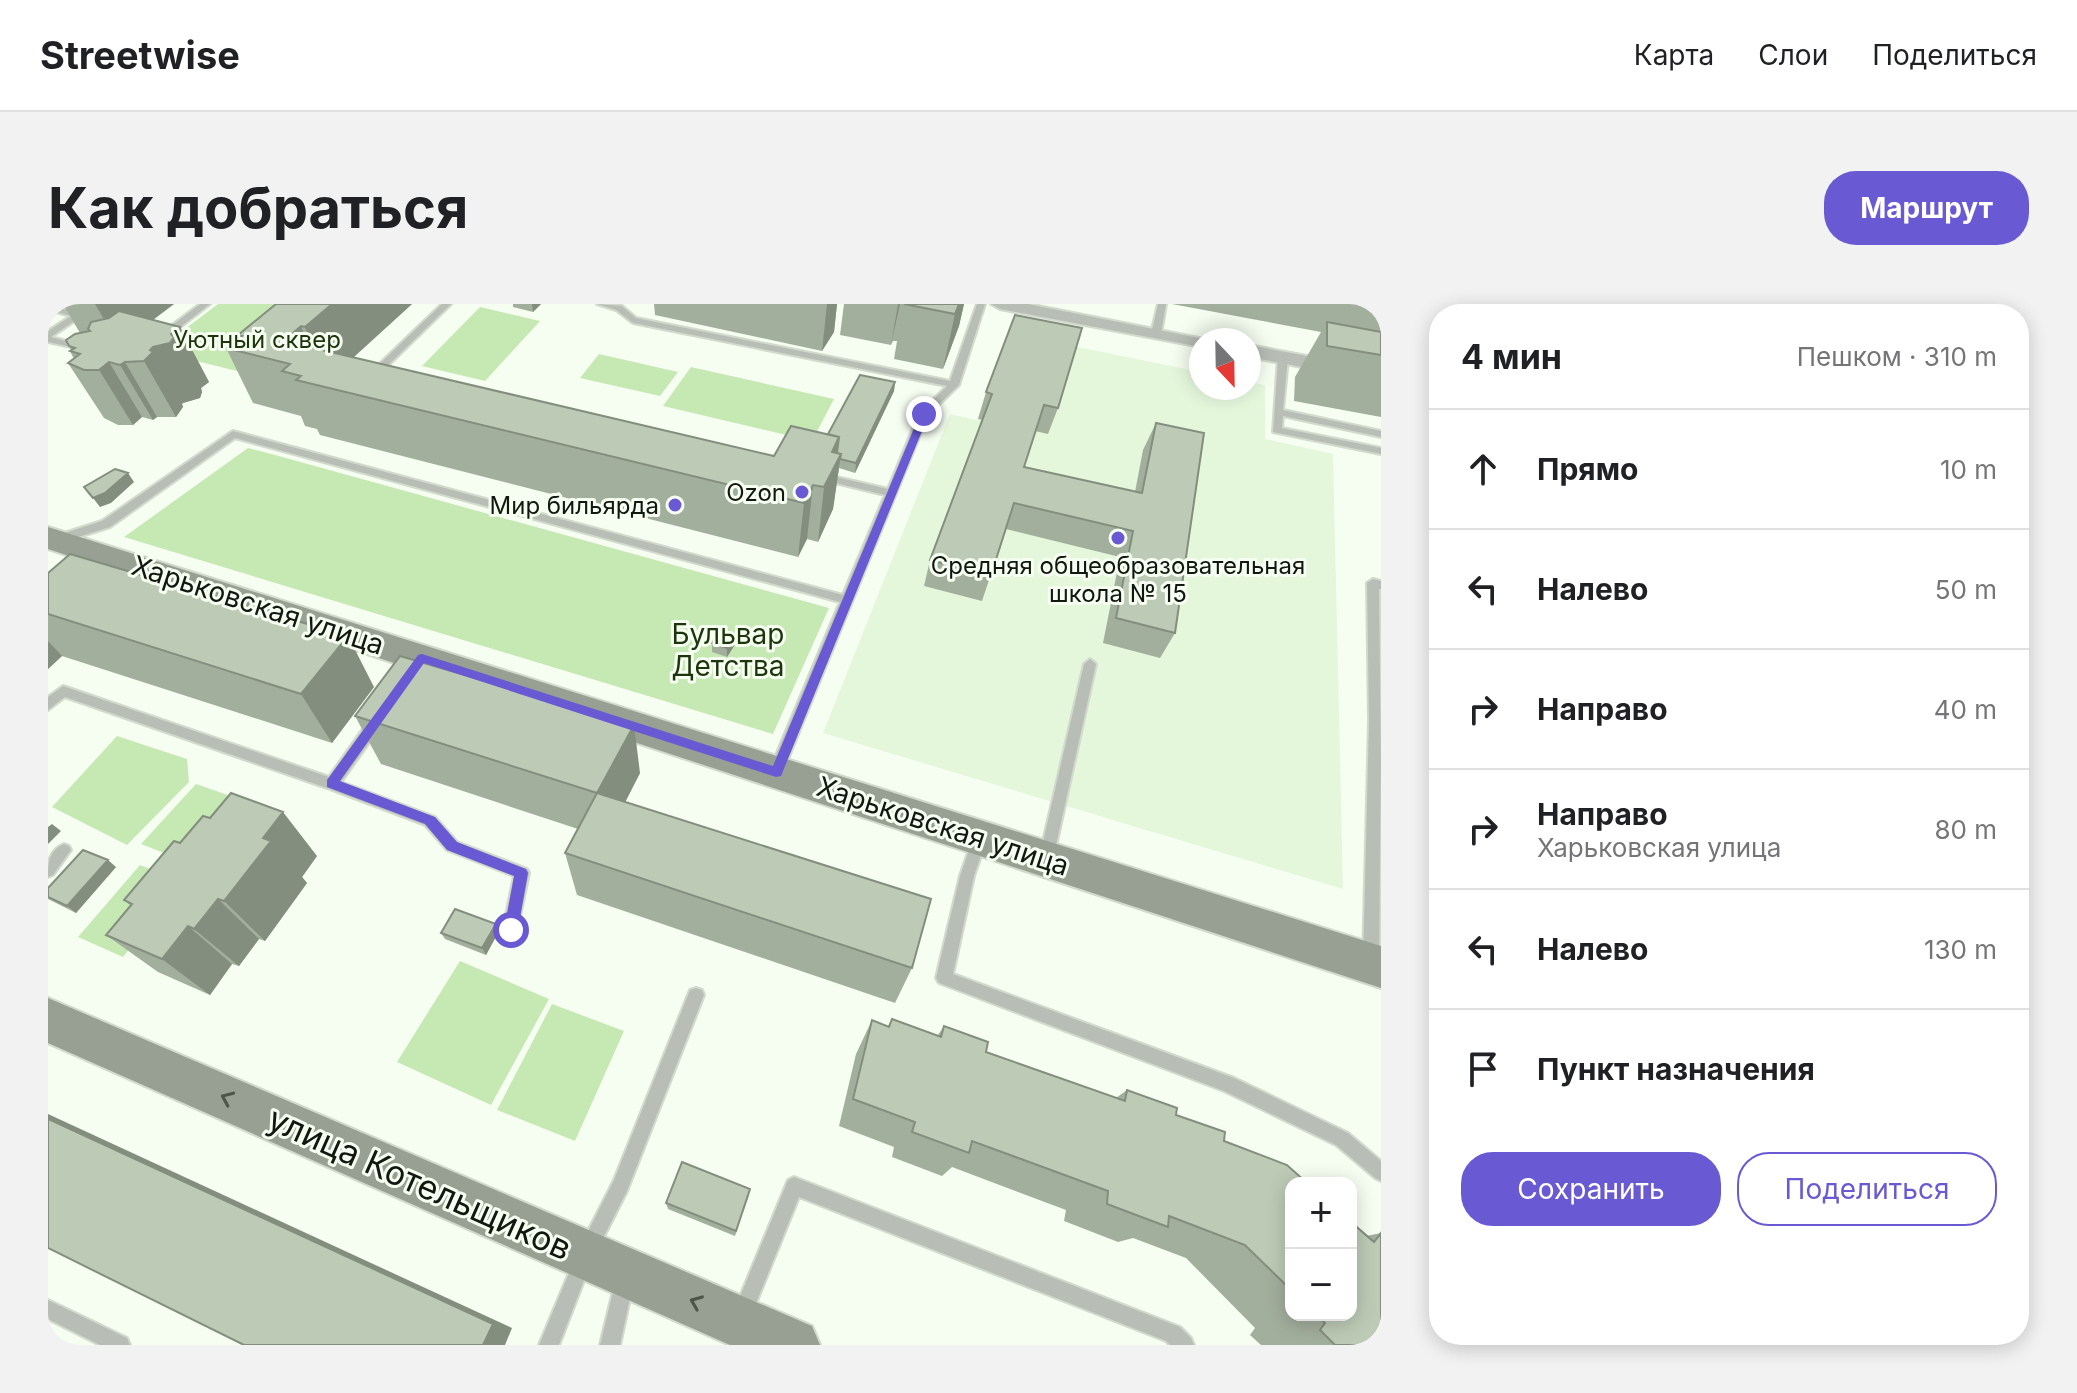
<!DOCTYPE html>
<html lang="ru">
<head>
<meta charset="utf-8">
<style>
  body { margin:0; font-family:Inter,sans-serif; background:#f2f2f2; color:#202124 }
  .controls { position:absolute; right:24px; bottom:24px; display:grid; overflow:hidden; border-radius:16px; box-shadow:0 4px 20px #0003 }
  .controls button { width:72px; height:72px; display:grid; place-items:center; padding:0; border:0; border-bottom:2px solid #e0e0e0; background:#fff; color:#202124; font:40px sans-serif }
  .compass { position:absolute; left:1141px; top:24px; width:72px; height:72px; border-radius:50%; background:#fff; box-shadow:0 4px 20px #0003; rotate:158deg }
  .stop { position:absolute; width:24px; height:24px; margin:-18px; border:6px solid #695ad3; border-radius:50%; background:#fff }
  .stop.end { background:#695ad3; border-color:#fff; box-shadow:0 2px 8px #0008 }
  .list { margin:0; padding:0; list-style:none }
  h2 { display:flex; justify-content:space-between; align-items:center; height:104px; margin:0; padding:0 32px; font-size:34px }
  h2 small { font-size:26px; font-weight:400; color:#757577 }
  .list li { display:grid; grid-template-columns:52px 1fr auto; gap:24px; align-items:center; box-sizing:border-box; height:120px; padding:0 32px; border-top:2px solid #e0e0e0 }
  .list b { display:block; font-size:30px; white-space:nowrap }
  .list p { margin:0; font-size:26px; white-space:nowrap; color:#757577 }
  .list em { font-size:26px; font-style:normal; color:#757577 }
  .actions { display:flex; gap:16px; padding:24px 32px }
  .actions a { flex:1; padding:18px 0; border:2px solid #695ad3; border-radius:32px; text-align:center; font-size:28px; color:#695ad3 }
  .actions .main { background:#695ad3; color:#fff }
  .icon { flex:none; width:44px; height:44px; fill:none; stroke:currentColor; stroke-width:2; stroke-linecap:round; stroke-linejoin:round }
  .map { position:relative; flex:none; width:1333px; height:1041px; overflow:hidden; border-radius:32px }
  header { display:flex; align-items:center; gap:48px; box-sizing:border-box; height:112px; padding:0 40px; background:#fff; border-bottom:2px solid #e0e0e0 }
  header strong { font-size:38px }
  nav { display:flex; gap:44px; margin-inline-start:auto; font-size:28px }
  .intro { display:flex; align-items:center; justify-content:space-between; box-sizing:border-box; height:192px; padding:0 48px }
  h1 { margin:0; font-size:56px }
  .button { padding:20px 36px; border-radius:32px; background:#695ad3; color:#fff; font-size:28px; font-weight:700 }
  main { display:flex; gap:48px; padding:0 48px }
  aside { flex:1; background:#fff; border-radius:32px; box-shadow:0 4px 20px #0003 }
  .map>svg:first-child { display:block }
</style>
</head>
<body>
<header>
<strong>Streetwise</strong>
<nav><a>Карта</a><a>Слои</a><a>Поделиться</a></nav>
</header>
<div class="intro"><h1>Как добраться</h1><a class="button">Маршрут</a></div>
<main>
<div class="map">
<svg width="1333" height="1041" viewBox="0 0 1333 1041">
  <rect width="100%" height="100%" fill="#f6fef1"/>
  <path fill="#e4f7db" d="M961,29L1153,68V84H1201V78L1217,81V135L1285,150L1295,585L775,429L902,110L929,116Z"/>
  <path fill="#c6e9b3" d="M170,0H308L221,75L108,47Z
    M432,3L492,17L437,77L374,62Z
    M551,50L630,68L612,92L532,74Z
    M643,63L786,95L764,137L615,102Z
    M200,144L227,151L781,304L725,430L76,233Z
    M69,432L139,455L141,478L79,541L4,503Z
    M148,480L212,502L116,549L93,540Z
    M92,561L135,578L75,653L30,633Z
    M412,657L501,695L443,801L349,758Z
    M504,700L576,727L527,837L449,806Z"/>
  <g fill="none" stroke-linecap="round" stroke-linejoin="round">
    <g stroke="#d2d9cd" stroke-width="4">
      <path id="lane" d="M0,0L29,8L41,0H51L3,33L41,43V47L0,38V27L23,12L0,6Z
        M152,0H162L117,35H111V31Z
        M394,0H403L327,74H321V70Z
        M549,0L574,2L588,14L902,77L929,0H937L911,81L880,111L733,472H723L721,468L792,298L187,134L62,223L8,240L2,236L4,233L54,217L185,127L795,291L837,191L767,174L766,172L771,169L840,185L871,110L899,82L585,19L568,6Z
        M1110,0H1118L1113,30L1108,33L1103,30Z
        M1235,51L1240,54L1235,106L1333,127V133L1235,112L1234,124L1333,144V150L1225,128L1230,54Z
        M1325,275L1333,277V285H1331L1333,459L1331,658L1328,663L1323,665L1318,663L1315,658L1321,417L1319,279Z
        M1042,355L1048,360L1005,555L1003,559L998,561L993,559L991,555L1036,360Z
        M15,382L281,473L322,415H332L333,419L332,423L293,478L387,513L409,538L479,565L481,569L468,631L463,633L458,631L455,626L466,572L399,546L377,521L279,484L17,393L0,406V393Z
        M932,528L937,530L939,534L926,572L905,670L1186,774L1300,829L1333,857V877L1327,874L1288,841L1176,787L891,679L888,674L912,572L925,534L927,530Z
        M16,540L21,542L23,546L5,571L0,573C0,559 1,546 16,540Z
        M648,684L654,686L656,691L579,887L544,956L511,1041H491L531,945L566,876L642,686Z
        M746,873L1132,1023L1143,1034L1146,1041H1122L1118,1037L751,893L700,1019L693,1021L686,1019L684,1012L740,876Z
        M577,966L584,968L586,975L572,1041H552L568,975L570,968Z
        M0,996L79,1034L82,1041H52L0,1015Z"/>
    </g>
    <g stroke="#d2d9cd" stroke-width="4">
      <path id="street" d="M943,0H980L1161,36H1153V43L952,5Z
        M1201,41L1333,66V78L1201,53Z"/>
    </g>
    <g stroke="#d2d9cd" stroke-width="4">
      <path id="secondary" d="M0,223L1333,642V684L0,245Z
        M0,694L764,1022L772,1041H682L0,739Z"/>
    </g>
    <use href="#lane" fill="#b8beb5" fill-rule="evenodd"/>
    <use href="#street" fill="#b8beb5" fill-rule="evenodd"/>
    <use href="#secondary" fill="#97a092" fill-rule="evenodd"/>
  </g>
  <path fill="#a3af9d" d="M15,0H126L105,16L132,23L161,78L153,84L154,88L152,94L135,99L134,100L135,103L128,113H109L105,116L94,113L85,121H70L56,114L20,59L26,55L22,47L23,46L21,42L32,29Z
    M228,0H364L305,54L726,152L780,130L847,78L846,87L807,169L791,164L785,205L770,238L759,235L750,253L272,131L269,125L257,122L253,112L205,99L178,44L192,34L190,31Z
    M465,0H493L485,8L465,3Z
    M606,0H789L786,28L774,47L607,11Z
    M796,0H916L911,22L895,65L846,55L849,37H845L843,41L792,31Z
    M1124,0H1333V113L1246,97L1247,73L1273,28Z
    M938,88L1010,104L1000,130L987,127L976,163L1087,188L1095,146L1108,119L1127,329L1112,354L1055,339L1072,253L958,225L934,297L876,282L882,256L935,116L930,115Z
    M0,269L326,383L284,439L14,352L0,365Z
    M664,339H688L679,353L664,348Z
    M307,412L592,469L577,498L864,664L847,699L529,591L517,549L530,525L333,460Z
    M132,539L269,552L254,573L259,579L217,637L211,635L191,662L184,660L162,691L110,668L58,631L83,602L76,596Z
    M68,563L28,609L0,595V584Z
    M448,620L451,627L438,651L397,635L393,629Z
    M844,715L890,731L896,722L938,748L1068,794L1079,786L1176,837L1243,879V1011H1303L1318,932L1333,929V1041H1213L1202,1031L1207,1024L1138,954L1085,934L1070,938L1016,917L1018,906L904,863L894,872L844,853L846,843L791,822L808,750L824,716L840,722Z
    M701,891L687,932L620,905L618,899Z"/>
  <path fill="#848e7f" d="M47,0H126L71,41Z
    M284,0H364L288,69L245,29L253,22L261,43L263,41L257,23Z
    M484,0H493L485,8Z
    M779,0H789L786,28L774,47Z
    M850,0H852L843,41Z
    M911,0H916L911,22L895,65L907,10Z
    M132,23L161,78L153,84L154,88L152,94L135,99L134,100L135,103L128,113L96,57L102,46Z
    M61,58L94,113L85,121L51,66Z
    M77,58L109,113L105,116L72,61Z
    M847,78L846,87L807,169L808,159Z
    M791,133L793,150L785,205L770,238L776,183L784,148Z
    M80,169L86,178L63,199L52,203L45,194Z
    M765,181L759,235L750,253L756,199Z
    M688,330V339L679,353V344Z
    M300,332L326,383L284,439L253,390Z
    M0,337L14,352L0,365Z
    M586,421L592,469L559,534L549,489Z
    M235,508L269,552L254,573L259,579L217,637L176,597L215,534Z
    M4,520L13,527L0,540V523Z
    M60,556L68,563L28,609L19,602Z
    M170,595L211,635L191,662L146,625Z
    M448,620L451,627L438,651L434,644Z
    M140,622L184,660L162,691L114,655Z
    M0,810L464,1024L457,1041H435L0,815Z"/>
  <path fill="#bdcbb6" stroke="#848e7f" stroke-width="2" d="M228,0H284L257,23L253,22L245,29L274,32L261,43L726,152L743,122L791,133L784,148L793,150L776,183L765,181L756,199L248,76L253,72L234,67L242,60L178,44L194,32L190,31Z
    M856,0H911L907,10Z
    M71,7L132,23L123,30L126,33L122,39L105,43L102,46L105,48L96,57L77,58L72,61L61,58L51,66H36L20,59L32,50L22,47L27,44L21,42L18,36L27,30L42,27L40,25L43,18L61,14Z
    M967,11L1034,24L1010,104L996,101L976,163L1094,189L1108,119L1156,129L1127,329L1068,314L1085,227L966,199L943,271L882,256L944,90L938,88Z
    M1279,18L1333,28V51L1279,42Z
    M812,71L847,78L808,159L792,155L793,150L789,149L791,133L780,130Z
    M67,165L80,169L57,189L45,194L36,183Z
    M22,250L300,332L253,390L0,310V269Z
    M672,325L688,330L679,344L664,339Z
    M352,352L586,421L549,489L307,412Z
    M183,489L235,508L215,534L223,537L176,597L170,595L146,625L140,622L114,655L58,631L84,600L76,596L126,537L132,539L155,512L162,514Z
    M549,489L883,595L864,664L517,549Z
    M35,546L60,556L19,602L0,593V584Z
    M407,605L448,620L434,644L393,629Z
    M844,715L893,733L896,722L940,738L938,748L1077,797L1079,786L1129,804L1128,811L1177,828L1176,837L1239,861L1259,879H1243V986L1197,941L1121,912L1120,923L1059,900L1060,887L924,837L921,849L864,828L867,818L805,795L824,716L841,723Z
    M0,815L445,1020L435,1041H196L0,944Z
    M634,858L702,885L688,927L618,899Z
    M1303,918L1326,938L1333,929V1041H1287L1272,1026L1277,1019L1269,1011H1303Z"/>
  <defs><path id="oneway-chevron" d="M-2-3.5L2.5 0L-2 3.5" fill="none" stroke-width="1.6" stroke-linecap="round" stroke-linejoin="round" transform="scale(2)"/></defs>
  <g stroke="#4e554a">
    <use href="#oneway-chevron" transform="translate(179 794) rotate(-156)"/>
    <use href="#oneway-chevron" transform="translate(648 998) rotate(-158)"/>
  </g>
  <path fill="#695ad3" d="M876,107L881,110L733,472L728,473L376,359L292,477L387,513L409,538L478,565L480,569L470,626L463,632L456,626L466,572L399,546L377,520L279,483V476L370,351L374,350L725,462L872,110Z"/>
  <g fill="#695ad3" stroke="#f6fef1" stroke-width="3">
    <circle cx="754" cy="188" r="8"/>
    <circle cx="627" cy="201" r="8"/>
    <circle cx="1070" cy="234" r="8"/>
  </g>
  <g text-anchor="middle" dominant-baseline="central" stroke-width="6" stroke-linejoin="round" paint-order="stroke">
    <g font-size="24" fill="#1d340d" stroke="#f6fef1">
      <text x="209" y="35">Уютный сквер</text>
    </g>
    <g font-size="24" fill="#121710" stroke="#f6fef1" text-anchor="end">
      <text x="738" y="188">Ozon</text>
      <text x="611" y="201">Мир бильярда</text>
      <text x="1070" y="261" text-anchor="middle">Средняя общеобразовательная<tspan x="1070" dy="28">школа № 15</tspan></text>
    </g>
    <g font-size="28" fill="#121710" stroke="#f6fef1">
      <text transform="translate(210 301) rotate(18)">Харьковская улица</text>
      <text transform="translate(895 522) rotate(18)">Харьковская улица</text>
    </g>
    <g font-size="28" fill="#1d340d" stroke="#f6fef1">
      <text x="680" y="330">Бульвар<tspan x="680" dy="32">Детства</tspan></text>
    </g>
    <g font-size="34" fill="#121710" stroke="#f6fef1">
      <text transform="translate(372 879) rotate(24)">улица Котельщиков</text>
    </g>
  </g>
</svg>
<div class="controls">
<button>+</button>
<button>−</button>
</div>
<svg class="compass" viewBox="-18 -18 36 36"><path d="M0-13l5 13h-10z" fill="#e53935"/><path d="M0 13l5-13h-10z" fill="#757577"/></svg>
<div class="stop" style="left:463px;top:626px"></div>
<div class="stop end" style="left:876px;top:110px"></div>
</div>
<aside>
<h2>4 мин<small>Пешком · 310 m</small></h2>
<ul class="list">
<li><svg class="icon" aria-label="ahead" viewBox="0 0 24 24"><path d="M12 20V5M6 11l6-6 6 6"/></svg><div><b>Прямо</b></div><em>10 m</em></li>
<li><svg class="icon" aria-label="left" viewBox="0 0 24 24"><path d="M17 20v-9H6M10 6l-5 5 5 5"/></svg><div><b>Налево</b></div><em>50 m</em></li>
<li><svg class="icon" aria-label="right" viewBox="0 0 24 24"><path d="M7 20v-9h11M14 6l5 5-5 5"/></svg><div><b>Направо</b></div><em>40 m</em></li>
<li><svg class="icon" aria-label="right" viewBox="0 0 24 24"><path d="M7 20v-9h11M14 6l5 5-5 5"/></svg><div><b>Направо</b><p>Харьковская улица</p></div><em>80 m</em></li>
<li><svg class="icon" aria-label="left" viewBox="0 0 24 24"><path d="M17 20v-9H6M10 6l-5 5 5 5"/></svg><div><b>Налево</b></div><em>130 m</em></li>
<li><svg class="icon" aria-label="arrive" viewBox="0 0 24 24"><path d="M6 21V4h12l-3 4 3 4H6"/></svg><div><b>Пункт назначения</b></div></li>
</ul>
<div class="actions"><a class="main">Сохранить</a><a>Поделиться</a></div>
</aside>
</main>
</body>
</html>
